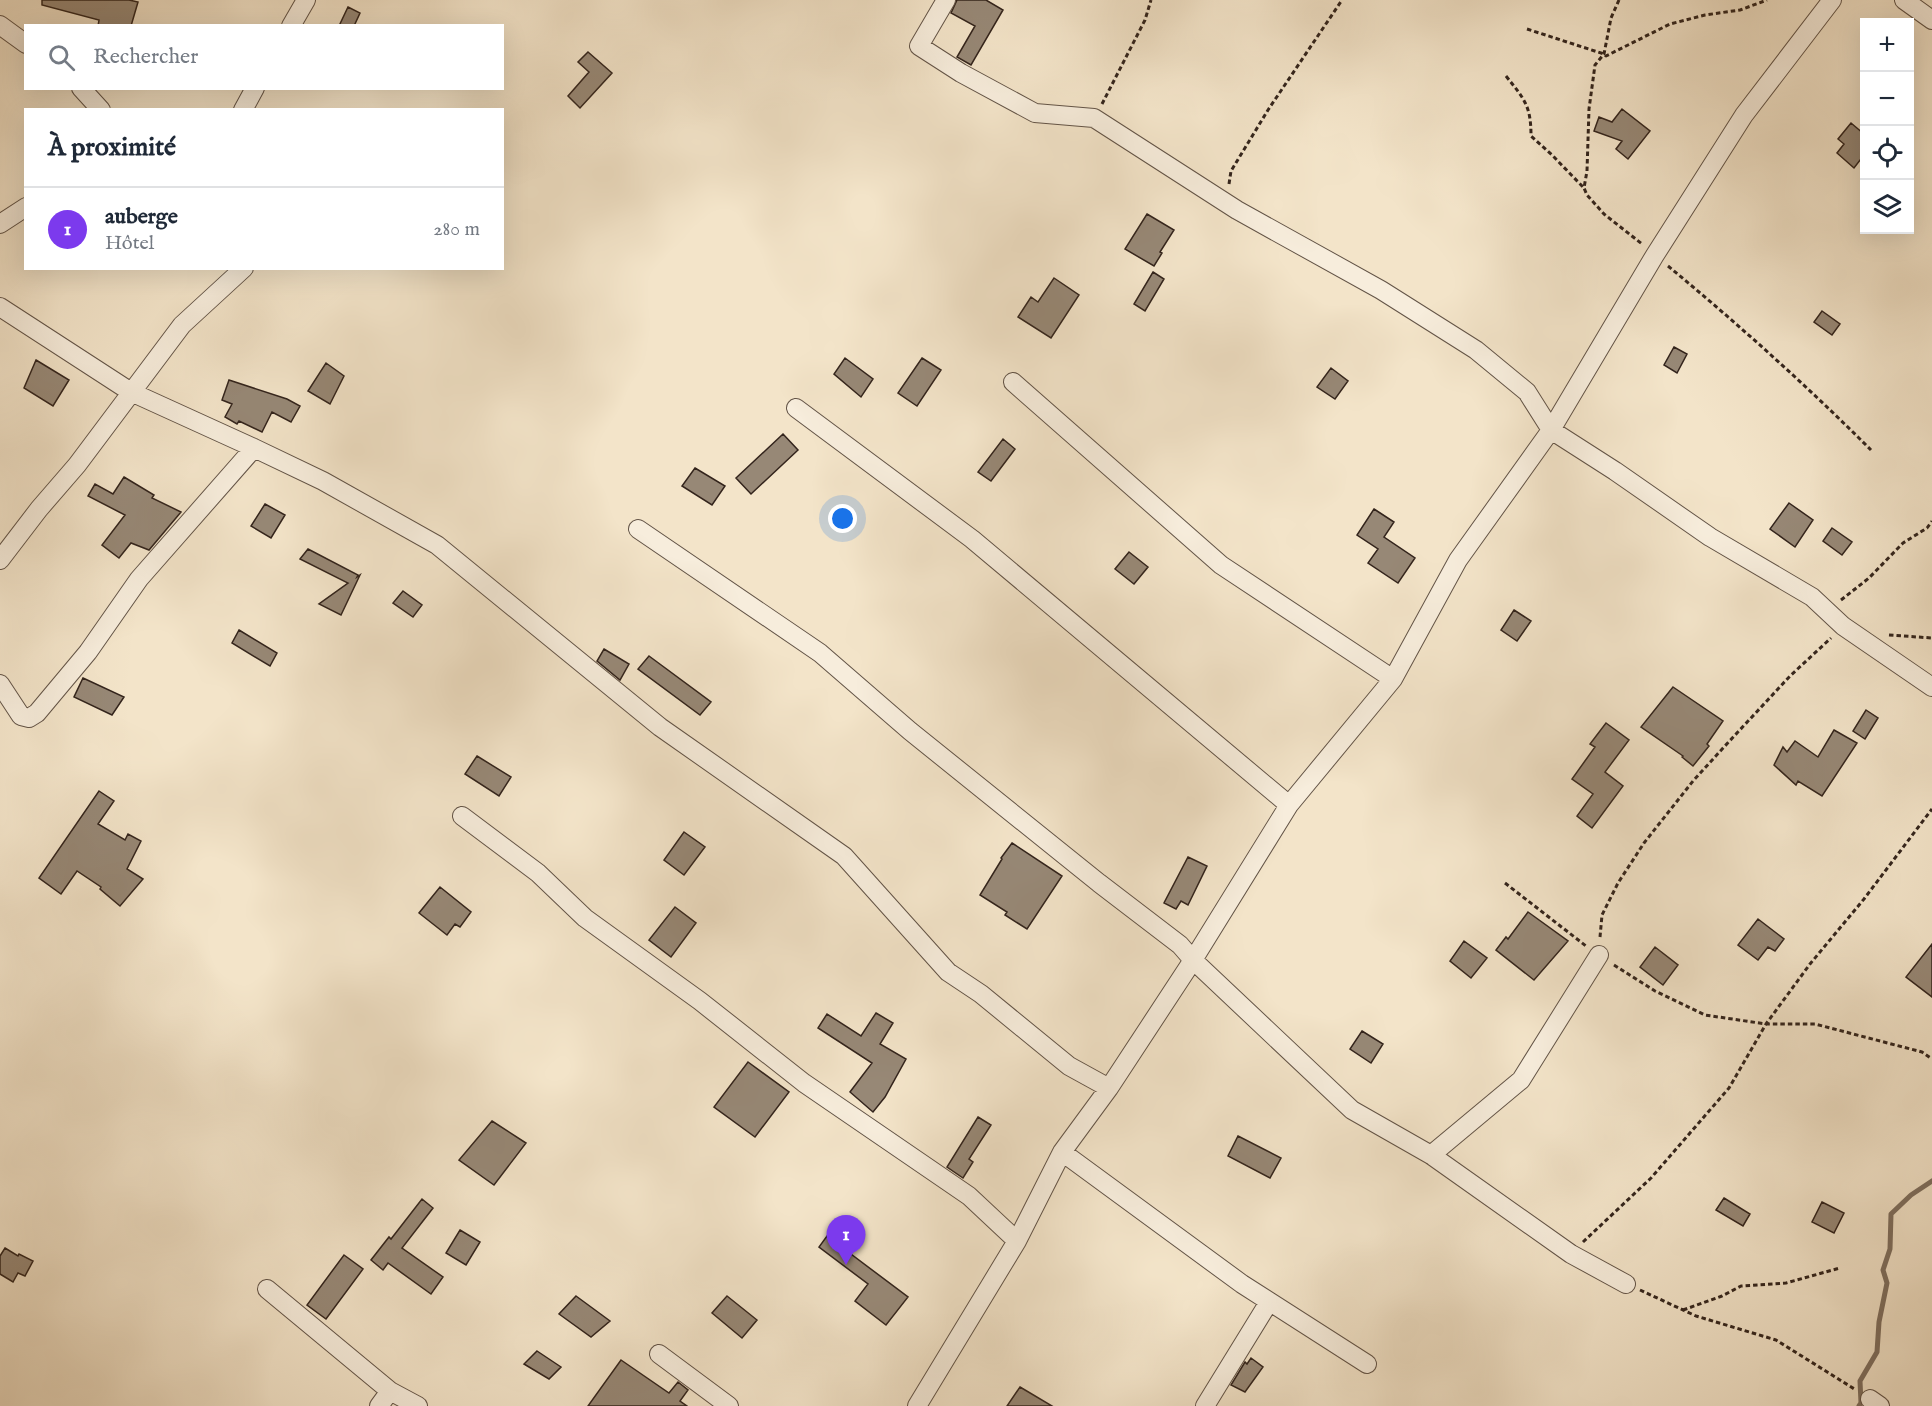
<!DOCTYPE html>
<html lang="fr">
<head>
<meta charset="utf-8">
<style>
  body { margin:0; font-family:"IM FELL English",serif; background:#f6f6f7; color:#1f2937 }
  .controls { position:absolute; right:18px; top:18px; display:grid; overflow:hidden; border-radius:0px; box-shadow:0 6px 24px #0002 }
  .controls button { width:54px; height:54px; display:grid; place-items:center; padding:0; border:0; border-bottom:2px solid #e0e1e3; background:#fff; color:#1f2937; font:30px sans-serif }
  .you { position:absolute; left:843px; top:519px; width:21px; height:21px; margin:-15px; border:4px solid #fff; border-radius:50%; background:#1a73e8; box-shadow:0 0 0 9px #1a73e833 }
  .badge { display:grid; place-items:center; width:39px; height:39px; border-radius:50%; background:#7c3aed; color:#fff; font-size:20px; font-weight:700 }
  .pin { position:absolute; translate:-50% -50px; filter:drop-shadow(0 2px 3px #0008) }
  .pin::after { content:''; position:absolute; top:32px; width:21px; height:18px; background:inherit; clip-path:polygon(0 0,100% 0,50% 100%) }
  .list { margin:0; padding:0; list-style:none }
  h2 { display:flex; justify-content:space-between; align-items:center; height:78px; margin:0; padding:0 24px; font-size:26px }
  h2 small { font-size:20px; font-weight:400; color:#747a83 }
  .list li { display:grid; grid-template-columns:39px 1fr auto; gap:18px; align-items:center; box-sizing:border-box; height:84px; padding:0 24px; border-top:2px solid #e0e1e3 }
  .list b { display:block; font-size:22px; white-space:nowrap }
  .list p { margin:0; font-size:20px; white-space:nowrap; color:#747a83 }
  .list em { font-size:20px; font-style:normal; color:#747a83 }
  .icon { flex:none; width:33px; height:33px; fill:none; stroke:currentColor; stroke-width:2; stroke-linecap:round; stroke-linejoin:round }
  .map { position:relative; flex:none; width:1932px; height:1406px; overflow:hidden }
  .search { position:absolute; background:#fff; box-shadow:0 6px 24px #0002; left:24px; top:24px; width:480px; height:66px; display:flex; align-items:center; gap:15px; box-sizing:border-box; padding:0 21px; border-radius:0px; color:#747a83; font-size:22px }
  .panel { position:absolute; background:#fff; box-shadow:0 6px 24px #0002; left:24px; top:108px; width:480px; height:162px; border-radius:0px }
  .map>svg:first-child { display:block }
</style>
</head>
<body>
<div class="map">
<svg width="1932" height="1406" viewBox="0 0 1932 1406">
  <rect width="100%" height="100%" fill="#f3e4c9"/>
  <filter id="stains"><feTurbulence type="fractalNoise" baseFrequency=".00333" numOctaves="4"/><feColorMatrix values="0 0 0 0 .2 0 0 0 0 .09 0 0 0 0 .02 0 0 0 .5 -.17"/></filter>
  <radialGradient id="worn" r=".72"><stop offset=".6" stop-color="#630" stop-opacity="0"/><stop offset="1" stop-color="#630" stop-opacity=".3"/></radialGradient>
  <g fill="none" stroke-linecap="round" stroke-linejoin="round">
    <path stroke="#7f7060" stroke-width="5" d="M1859,1406L1861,1403L1860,1381L1877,1352L1879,1322L1887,1283L1883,1270L1890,1249L1891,1214L1911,1195L1932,1181"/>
  </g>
  <path fill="#978876" stroke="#33241c" stroke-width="1.5" d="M42,0H129L138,2L131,26H98L99,20L42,5Z
    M957,0H986L1003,10L971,65L957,57L975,26L951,13Z
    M348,7L360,13L354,26H339Z
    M588,52L612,73L580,108L568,96L589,72L578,62Z
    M1622,109L1650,131L1628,159L1616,149L1622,141L1594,131L1599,117L1612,122Z
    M1851,123L1864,134V155L1854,168L1837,153L1844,144L1838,139Z
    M1147,214L1174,230L1160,252L1162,253L1154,266L1125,249Z
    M1153,272L1164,279L1145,311L1134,304Z
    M1054,278L1079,295L1051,338L1018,317L1031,297L1038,302Z
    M1822,311L1840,324L1832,335L1814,322Z
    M1674,347L1687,354L1677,373L1664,365Z
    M845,358L873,379L861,397L834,374Z
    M922,358L941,370L917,406L898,393Z
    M36,360L69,380L53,406L24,388Z
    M326,363L344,376L330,404L308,391Z
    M1331,368L1348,381L1335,399L1317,387Z
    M229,380L287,399L300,406L291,422L272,412L262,432L239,421L237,424L225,417L232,404L222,400Z
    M783,434L798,450L751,494L736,478Z
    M1003,439L1015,449L991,481L978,472Z
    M695,468L725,486L712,505L682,486Z
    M124,477L154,495L152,498L181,512L149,550L131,543L119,558L102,545L125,515L88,496L95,484L113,494Z
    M1789,503L1813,520L1795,547L1770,529Z
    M265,504L285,515L271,538L251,526Z
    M1374,509L1394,522L1384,537L1415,558L1398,583L1368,563L1378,549L1357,535Z
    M1832,528L1852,542L1842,555L1823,541Z
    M308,549L358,575L357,577L360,575L341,615L319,604L348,583L300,559Z
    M1129,552L1148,567L1134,584L1115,569Z
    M403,591L422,605L413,617L393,603Z
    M1514,610L1531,621L1517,641L1501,630Z
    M239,630L277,653L270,666L232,643Z
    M604,649L629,664L620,680L597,661Z
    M649,656L711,702L700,715L638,669Z
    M83,678L124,697L112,715L74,697Z
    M1673,687L1723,721L1707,744L1709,746L1693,766L1682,757L1683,756L1641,727Z
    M1866,710L1878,718L1865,739L1853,731Z
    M1606,723L1629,740L1605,772L1623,786L1592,828L1577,816L1593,794L1572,779L1595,747L1590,744Z
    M1834,730L1857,743L1822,796L1798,781L1796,785L1774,765L1783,747L1787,752L1795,741L1818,757Z
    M477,756L511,777L499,796L465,774Z
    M99,791L114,801L98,824L125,840L128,834L141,841L127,869L143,879L120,906L100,889L101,887L77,871L61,894L39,878Z
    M684,832L705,847L684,875L664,860Z
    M1012,843L1062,876L1027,929L1005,915L1007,912L980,895L1002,859L1001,858Z
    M1188,857L1207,866L1188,905L1181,901L1176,909L1164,903Z
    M440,887L471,912L460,927L455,924L447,935L419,913Z
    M675,907L696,923L671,957L649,940Z
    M1528,912L1568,941L1534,980L1496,950L1506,937L1508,939Z
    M1758,919L1784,939L1775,951L1768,947L1758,960L1738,945Z
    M1464,941L1487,958L1471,978L1450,961Z
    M1932,944V997L1906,977Z
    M1655,947L1678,965L1663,985L1640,967Z
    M876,1013L893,1023L880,1044L906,1059L885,1097L873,1112L850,1092L872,1063L818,1028L827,1014L861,1036Z
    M1362,1031L1383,1044L1371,1063L1350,1049Z
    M748,1062L789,1092L755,1137L714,1107Z
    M978,1117L991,1125L969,1159L973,1162L963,1178L947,1167Z
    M492,1121L526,1143L494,1185L459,1160Z
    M1238,1136L1281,1158L1270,1178L1228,1156Z
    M1724,1198L1750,1214L1743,1226L1716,1210Z
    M422,1199L433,1208L402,1248L443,1277L431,1294L388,1263L383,1270L371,1260L389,1237L391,1239Z
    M1822,1202L1844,1213L1834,1233L1812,1222Z
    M460,1230L480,1242L466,1265L446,1253Z
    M827,1236L908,1297L886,1325L855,1301L868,1284L819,1247Z
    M5,1248L18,1256L19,1254L33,1261L25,1276L18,1273L13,1282L0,1274V1256Z
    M344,1255L363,1269L326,1319L307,1305Z
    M576,1296L610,1321L591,1337L559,1314Z
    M727,1296L757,1320L742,1338L712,1313Z
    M537,1351L561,1367L549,1379L524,1364Z
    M1251,1358L1263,1367L1245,1392L1231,1385L1245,1362L1247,1364Z
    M621,1360L669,1393L678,1382L688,1390L680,1401L687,1406H588Z
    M1020,1387L1052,1406H1007Z"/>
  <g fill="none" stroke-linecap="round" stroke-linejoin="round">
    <g stroke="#635447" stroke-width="20">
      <path id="minor" d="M946,0L919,46L961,73L1035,113L1094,118L1237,210L1381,290L1476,350L1527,392L1551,430L1615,471L1710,537L1812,597L1843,626L1932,687
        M1904,0L1932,20
        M0,25L26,44
        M291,26L306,0
        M81,88L101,110
        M243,110L255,88
        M0,224L26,207
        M0,307L131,392L254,448L323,481L437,545L660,727L844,856L948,972L981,994L1069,1066L1109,1088
        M1013,382L1221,565L1393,679
        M796,408L972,539L1289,805
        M638,529L820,653L910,731L1099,883L1180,945L1193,960L1352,1110L1431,1155L1571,1254L1626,1284
        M0,560L39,509L77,465L182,325L244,268
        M0,684L21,716L29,718L37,713L88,652L139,579L254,448
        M462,816L538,873L585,918L700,1001L804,1083L969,1196L1017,1241
        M1062,1152L1242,1284L1367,1364
        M1431,1155L1521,1080L1599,955
        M267,1289L390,1391
        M659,1354L729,1406
        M1870,1399L1880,1406
        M379,1406L390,1391L418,1406
        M917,1406L1017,1241L1062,1152L1109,1088L1193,960L1289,805L1393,679L1458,560L1551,430L1655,255L1744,115L1832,0
        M1205,1406L1269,1302"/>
    </g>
    <path stroke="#33241c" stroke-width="3" stroke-dasharray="4.5 3" stroke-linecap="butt" d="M1619,0L1611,18L1604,54L1595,65L1589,109L1587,171L1584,188L1587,195L1604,214L1642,244
      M1527,29L1604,54L1606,56L1670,24L1705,15L1740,10L1767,0
      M1506,76C1524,99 1531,105 1531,136L1552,155L1584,188
      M1102,104L1145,20L1151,0
      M1229,184L1231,171L1268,110L1342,0
      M1668,266C1738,324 1806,385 1871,450
      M1841,600L1869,578L1903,543L1927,528L1932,521
      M1889,635L1932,638
      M1505,883L1586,946
      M1600,937L1602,915L1618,883L1644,843L1693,781L1724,747L1790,676L1831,638
      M1614,965L1655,991L1705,1015L1766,1024H1815L1922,1052L1932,1059
      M1583,1242L1651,1178L1729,1088L1766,1024L1810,964L1864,899L1932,809
      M1640,1290L1696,1316L1776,1340L1856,1390
      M1683,1310L1722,1296L1741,1286L1786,1283L1840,1268"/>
    <use href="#minor" stroke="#f7eddc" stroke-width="18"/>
  </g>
  <rect width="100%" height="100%" filter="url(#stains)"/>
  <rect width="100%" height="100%" fill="url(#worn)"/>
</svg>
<div class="controls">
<button>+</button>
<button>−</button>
<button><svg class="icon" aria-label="locate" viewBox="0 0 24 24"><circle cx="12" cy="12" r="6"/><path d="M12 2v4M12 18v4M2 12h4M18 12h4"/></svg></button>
<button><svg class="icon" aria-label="layers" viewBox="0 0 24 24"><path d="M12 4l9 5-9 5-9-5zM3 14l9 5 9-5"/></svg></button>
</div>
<div class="you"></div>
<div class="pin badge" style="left:846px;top:1265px">1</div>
<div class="search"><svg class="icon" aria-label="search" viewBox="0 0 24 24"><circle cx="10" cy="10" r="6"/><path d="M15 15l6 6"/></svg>Rechercher</div>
<section class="panel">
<h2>À proximité<small></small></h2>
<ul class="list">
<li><span class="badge">1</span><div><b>auberge</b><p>Hôtel</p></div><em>280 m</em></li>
</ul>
</section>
</div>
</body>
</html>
